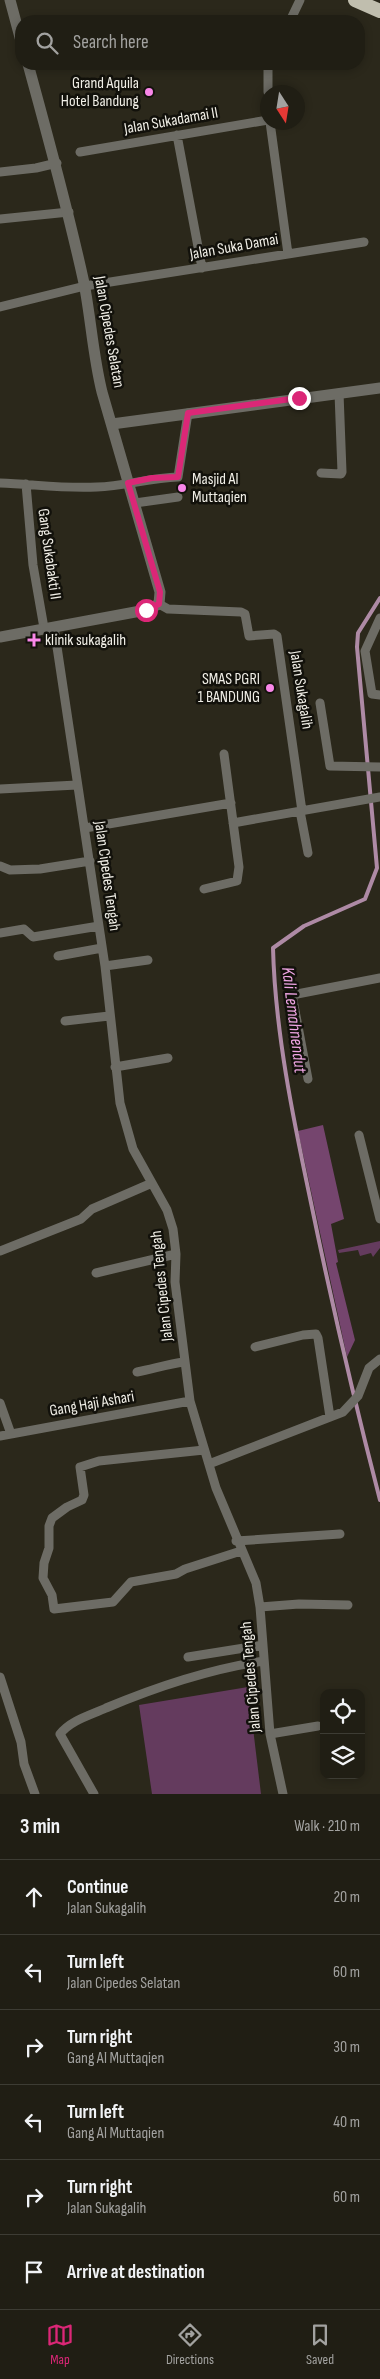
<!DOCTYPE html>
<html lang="en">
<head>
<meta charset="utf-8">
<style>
  body { margin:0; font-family:"Sofia Sans Condensed",sans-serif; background:#28271d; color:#f1f3f6 }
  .controls { position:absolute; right:15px; bottom:15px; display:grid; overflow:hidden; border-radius:10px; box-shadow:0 2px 8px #0003 }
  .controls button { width:45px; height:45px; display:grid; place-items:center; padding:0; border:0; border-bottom:1px solid #3d3c34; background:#201e14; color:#f1f3f6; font:25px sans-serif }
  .compass { position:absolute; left:260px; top:85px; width:45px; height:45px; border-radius:50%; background:#201e14; box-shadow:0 2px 8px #0003; rotate:168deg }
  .stop { position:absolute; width:15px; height:15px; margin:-11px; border:4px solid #db2777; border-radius:50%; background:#fff }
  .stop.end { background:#db2777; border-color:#fff; box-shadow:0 1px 5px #0008 }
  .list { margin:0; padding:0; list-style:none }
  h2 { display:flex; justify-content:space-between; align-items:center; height:65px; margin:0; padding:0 20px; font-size:21px }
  h2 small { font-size:16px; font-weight:400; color:#a2a2a0 }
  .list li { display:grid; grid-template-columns:32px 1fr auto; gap:15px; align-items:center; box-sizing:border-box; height:75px; padding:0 20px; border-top:1px solid #3d3c34 }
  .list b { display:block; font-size:19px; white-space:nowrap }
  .list p { margin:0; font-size:16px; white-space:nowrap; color:#a2a2a0 }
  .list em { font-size:16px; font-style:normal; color:#a2a2a0 }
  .icon { flex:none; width:28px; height:28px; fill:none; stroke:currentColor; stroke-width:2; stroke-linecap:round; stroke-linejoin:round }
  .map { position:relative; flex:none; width:380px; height:1794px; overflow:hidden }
  .search { position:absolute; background:#201e14; box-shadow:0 2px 8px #0003; left:15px; right:15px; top:15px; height:55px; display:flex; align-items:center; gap:12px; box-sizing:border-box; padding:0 18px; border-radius:20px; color:#a2a2a0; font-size:19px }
  .sheet { height:515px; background:#201e14 }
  nav { display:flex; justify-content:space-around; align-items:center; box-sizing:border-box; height:70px; border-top:1px solid #3d3c34; background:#201e14; font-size:14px; color:#a2a2a0 }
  nav a { display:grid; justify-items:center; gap:2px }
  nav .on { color:#db2777 }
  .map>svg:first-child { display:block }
</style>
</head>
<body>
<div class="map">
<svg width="380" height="1794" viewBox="0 0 380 1794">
  <rect width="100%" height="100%" fill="#2b281b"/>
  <path fill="#643b5e" d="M380,1241V1248L373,1257L371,1253L360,1256L358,1250L339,1253L338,1250Z
    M248,1687L261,1794H152L139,1705Z"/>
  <path fill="#75456e" d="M323,1125L344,1219L331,1224L338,1262L336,1263L355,1340L347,1357L298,1131Z"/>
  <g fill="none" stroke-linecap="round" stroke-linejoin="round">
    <path stroke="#ae8aa5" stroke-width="4" d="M380,598L358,633L357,647L377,868L365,899L304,926L273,948C275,1030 293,1118 310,1198C331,1300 354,1400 380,1500"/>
    <path stroke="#6d6c65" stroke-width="9" d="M290,21L300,0
      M268,92V64
      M270,122L288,254
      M177,135L202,268
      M80,152L268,120
      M0,172L36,168L57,163
      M0,219L69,212
      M0,307L85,286L364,242
      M321,473L341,474L342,472L339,393
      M0,483C32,484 64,489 97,487C124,486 150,478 178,477L188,413
      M26,484L33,565L44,628
      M135,503L178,497
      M159,604L168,609L241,612L245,614L249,636L274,634L277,636L302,811
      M380,618L365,651L372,694L380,695
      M54,627L105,966L120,1103L133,1149L167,1210L173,1229L176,1254L175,1282L190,1401L216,1488L256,1583L260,1607L270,1734L283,1794
      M320,703L330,766L380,767
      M0,789L77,785
      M300,811L308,853
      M233,823L380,797
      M85,828L231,803
      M0,866L10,870L40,869L90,861
      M204,889L237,881L239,867L224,754
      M0,933L24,929L33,937L99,926
      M58,956L102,948
      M105,966L148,960
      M65,1021L109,1016
      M115,1067L168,1058
      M308,1079L292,995L380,978
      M359,1135L380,1219
      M0,1251L81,1219L92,1209L152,1183
      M96,1273L176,1254
      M255,1347L303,1335L316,1334L318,1338L330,1417
      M137,1372C153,1369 168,1364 184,1362
      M0,1403L11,1434
      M0,1436L190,1401
      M204,1450L99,1461L80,1467L84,1495L82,1500L67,1507L52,1518L49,1526V1548L44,1563L43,1578L52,1595L54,1609L113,1602L131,1582L176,1574L185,1569L241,1551
      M209,1464L343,1412L358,1396L369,1368L380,1359
      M236,1541L340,1534
      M260,1607L299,1604L348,1605
      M188,1657L263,1645
      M0,1677L21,1742L24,1764L35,1794
      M270,1734L318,1726
      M94,1794L60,1734C71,1720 91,1715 106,1708C156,1687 209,1669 264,1661"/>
    <path stroke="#6d6c65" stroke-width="11" d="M10,0L21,41
      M112,424L380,388
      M0,637L146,610L159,604L160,592L102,392C93,356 91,319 84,283C68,209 48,137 28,64"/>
    <path stroke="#c0beae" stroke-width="14" d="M355,0L380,11"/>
  </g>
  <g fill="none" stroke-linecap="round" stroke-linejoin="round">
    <path stroke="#db2777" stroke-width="6" d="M146,610L159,604L160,592L128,483L152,478L178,477L188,413L299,398"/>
  </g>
  <g fill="#f987e8" stroke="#12110b" stroke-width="2">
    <circle cx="149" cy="92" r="5"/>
    <circle cx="182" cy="488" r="5"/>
    <path d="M31.5 632.5h5v5h5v5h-5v5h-5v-5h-5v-5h5z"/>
    <circle cx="270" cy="688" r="5"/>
  </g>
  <g text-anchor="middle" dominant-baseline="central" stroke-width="5" stroke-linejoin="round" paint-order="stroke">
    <g font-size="16" fill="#f1efe7" stroke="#12110b" text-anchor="end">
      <text x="139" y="83">Grand Aquila<tspan x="139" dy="18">Hotel Bandung</tspan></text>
      <text x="192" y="479" text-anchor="start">Masjid Al<tspan x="192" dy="18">Muttaqien</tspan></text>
      <text x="45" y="640" text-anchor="start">klinik sukagalih</text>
      <text x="260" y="679">SMAS PGRI<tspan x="260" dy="18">1 BANDUNG</tspan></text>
    </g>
    <g font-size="16" fill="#f1efe7" stroke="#12110b">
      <text transform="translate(171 121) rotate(-10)">Jalan Sukadamai II</text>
      <text transform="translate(234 247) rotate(-10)">Jalan Suka Damai</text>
      <text transform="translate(109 332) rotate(80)">Jalan Cipedes Selatan</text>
      <text transform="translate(49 554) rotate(82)">Gang Sukabakti II</text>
      <text transform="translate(301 690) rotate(81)">Jalan Sukagalih</text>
      <text transform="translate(107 876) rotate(82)">Jalan Cipedes Tengah</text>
      <text transform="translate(162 1286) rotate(-96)">Jalan Cipedes Tengah</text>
      <text transform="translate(92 1404) rotate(-10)">Gang Haji Ashari</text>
      <text transform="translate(251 1677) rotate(-95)">Jalan Cipedes Tengah</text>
    </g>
    <g font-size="18" font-style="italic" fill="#efa5e3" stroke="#12110b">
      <text transform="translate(294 1020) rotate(83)">Kali Lemahnendut</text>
    </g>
  </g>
</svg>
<div class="controls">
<button><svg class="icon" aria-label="locate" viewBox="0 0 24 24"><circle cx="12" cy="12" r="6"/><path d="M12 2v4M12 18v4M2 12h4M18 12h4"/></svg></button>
<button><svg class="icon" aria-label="layers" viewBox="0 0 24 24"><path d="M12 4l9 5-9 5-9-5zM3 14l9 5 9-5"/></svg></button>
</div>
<svg class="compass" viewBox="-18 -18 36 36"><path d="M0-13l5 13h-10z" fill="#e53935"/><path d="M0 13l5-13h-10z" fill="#a2a2a0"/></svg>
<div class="stop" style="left:146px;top:610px"></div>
<div class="stop end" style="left:299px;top:398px"></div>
<div class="search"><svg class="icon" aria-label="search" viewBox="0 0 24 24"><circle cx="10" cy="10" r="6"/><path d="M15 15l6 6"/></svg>Search here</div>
</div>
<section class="sheet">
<h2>3 min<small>Walk · 210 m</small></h2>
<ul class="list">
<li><svg class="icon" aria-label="ahead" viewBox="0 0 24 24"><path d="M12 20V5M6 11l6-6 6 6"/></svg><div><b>Continue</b><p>Jalan Sukagalih</p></div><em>20 m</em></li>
<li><svg class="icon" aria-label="left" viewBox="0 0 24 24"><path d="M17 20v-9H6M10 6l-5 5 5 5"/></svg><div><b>Turn left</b><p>Jalan Cipedes Selatan</p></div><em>60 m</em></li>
<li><svg class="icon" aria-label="right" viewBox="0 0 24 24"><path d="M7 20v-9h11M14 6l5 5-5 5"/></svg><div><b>Turn right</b><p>Gang Al Muttaqien</p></div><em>30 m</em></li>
<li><svg class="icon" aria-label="left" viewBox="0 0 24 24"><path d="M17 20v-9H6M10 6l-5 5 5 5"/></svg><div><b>Turn left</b><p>Gang Al Muttaqien</p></div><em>40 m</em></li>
<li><svg class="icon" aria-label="right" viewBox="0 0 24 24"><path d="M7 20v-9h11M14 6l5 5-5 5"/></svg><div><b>Turn right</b><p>Jalan Sukagalih</p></div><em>60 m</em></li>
<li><svg class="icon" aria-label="arrive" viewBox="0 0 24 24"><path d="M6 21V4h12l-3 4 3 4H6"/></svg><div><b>Arrive at destination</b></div></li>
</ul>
</section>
<nav>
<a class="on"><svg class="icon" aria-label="map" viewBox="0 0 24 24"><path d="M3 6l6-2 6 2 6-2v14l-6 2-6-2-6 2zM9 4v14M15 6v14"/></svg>Map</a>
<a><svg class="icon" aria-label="directions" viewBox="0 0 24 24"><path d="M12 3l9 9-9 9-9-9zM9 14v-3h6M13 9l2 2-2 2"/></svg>Directions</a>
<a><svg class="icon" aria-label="saved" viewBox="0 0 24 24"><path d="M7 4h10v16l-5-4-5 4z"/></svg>Saved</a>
</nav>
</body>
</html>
